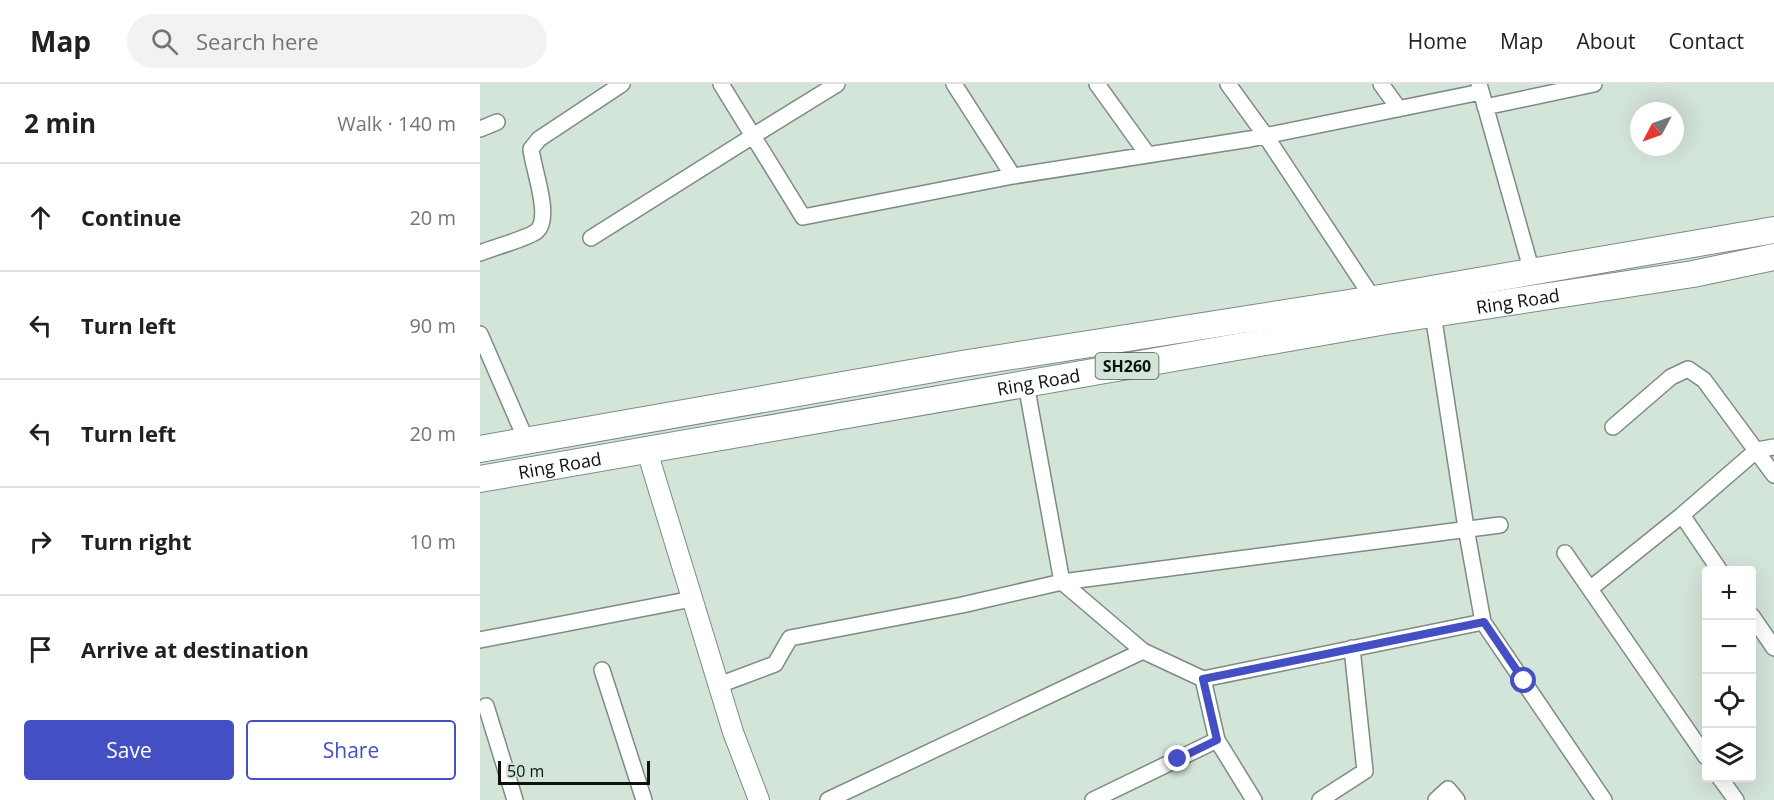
<!DOCTYPE html>
<html lang="en">
<head>
<meta charset="utf-8">
<style>
  body { margin:0; font-family:"Open Sans",sans-serif; background:#f2f2f2; color:#202124 }
  .controls { position:absolute; right:18px; bottom:18px; display:grid; overflow:hidden; border-radius:6px; box-shadow:0 6px 24px #0002 }
  .controls button { width:54px; height:54px; display:grid; place-items:center; padding:0; border:0; border-bottom:2px solid #e0e0e0; background:#fff; color:#202124; font:30px sans-serif }
  .compass { position:absolute; left:1150px; top:18px; width:54px; height:54px; border-radius:50%; background:#fff; box-shadow:0 6px 24px #0002; rotate:229deg }
  .scale { position:absolute; left:18px; bottom:15px; width:152px; box-sizing:border-box; padding-left:6px; border:3px solid #0c120e; border-top:0; font-size:16px; line-height:21px; white-space:nowrap; color:#0c120e; -webkit-text-stroke:4px #d3e4d9; paint-order:stroke }
  .stop { position:absolute; width:18px; height:18px; margin:-14px; border:4px solid #444fc3; border-radius:50%; background:#fff }
  .stop.end { background:#444fc3; border-color:#fff; box-shadow:0 2px 6px #0008 }
  .list { margin:0; padding:0; list-style:none }
  h2 { display:flex; justify-content:space-between; align-items:center; height:78px; margin:0; padding:0 24px; font-size:26px }
  h2 small { font-size:20px; font-weight:400; color:#757577 }
  .list li { display:grid; grid-template-columns:39px 1fr auto; gap:18px; align-items:center; box-sizing:border-box; height:108px; padding:0 24px; border-top:2px solid #e0e0e0 }
  .list b { display:block; font-size:22px; white-space:nowrap }
  .list em { font-size:20px; font-style:normal; color:#757577 }
  .actions { display:flex; gap:12px; padding:18px 24px }
  .actions a { flex:1; padding:14px 0; border:2px solid #444fc3; border-radius:6px; text-align:center; font-size:21px; color:#444fc3 }
  .actions .main { background:#444fc3; color:#fff }
  .icon { flex:none; width:33px; height:33px; fill:none; stroke:currentColor; stroke-width:2; stroke-linecap:round; stroke-linejoin:round }
  .map { position:relative; flex:none; width:1294px; height:716px; overflow:hidden }
  header { display:flex; align-items:center; gap:36px; box-sizing:border-box; height:84px; padding:0 30px; background:#fff; border-bottom:2px solid #e0e0e0 }
  header strong { font-size:28px }
  nav { display:flex; gap:33px; margin-inline-start:auto; font-size:21px }
  .search { width:420px; height:54px; background:#f2f2f2; display:flex; align-items:center; gap:15px; box-sizing:border-box; padding:0 21px; border-radius:33px; color:#757577; font-size:22px }
  main { display:flex }
  aside { flex:1; background:#fff }
  .map>svg:first-child { display:block }
</style>
</head>
<body>
<header>
<strong>Map</strong>
<div class="search"><svg class="icon" aria-label="search" viewBox="0 0 24 24"><circle cx="10" cy="10" r="6"/><path d="M15 15l6 6"/></svg>Search here</div>
<nav><a>Home</a><a>Map</a><a>About</a><a>Contact</a></nav>
</header>
<main>
<aside>
<h2>2 min<small>Walk · 140 m</small></h2>
<ul class="list">
<li><svg class="icon" aria-label="ahead" viewBox="0 0 24 24"><path d="M12 20V5M6 11l6-6 6 6"/></svg><div><b>Continue</b></div><em>20 m</em></li>
<li><svg class="icon" aria-label="left" viewBox="0 0 24 24"><path d="M17 20v-9H6M10 6l-5 5 5 5"/></svg><div><b>Turn left</b></div><em>90 m</em></li>
<li><svg class="icon" aria-label="left" viewBox="0 0 24 24"><path d="M17 20v-9H6M10 6l-5 5 5 5"/></svg><div><b>Turn left</b></div><em>20 m</em></li>
<li><svg class="icon" aria-label="right" viewBox="0 0 24 24"><path d="M7 20v-9h11M14 6l5 5-5 5"/></svg><div><b>Turn right</b></div><em>10 m</em></li>
<li><svg class="icon" aria-label="arrive" viewBox="0 0 24 24"><path d="M6 21V4h12l-3 4 3 4H6"/></svg><div><b>Arrive at destination</b></div></li>
</ul>
<div class="actions"><a class="main">Save</a><a>Share</a></div>
</aside>
<div class="map">
<svg width="1294" height="716" viewBox="0 0 1294 716">
  <rect width="100%" height="100%" fill="#d3e4d9"/>
  <g fill="none" stroke-linecap="round" stroke-linejoin="round">
    <g stroke="#7d8b82" stroke-width="18">
      <path id="minor" d="M357,0L273,52L323,133L533,92
        M474,0L533,92L770,55L1001,8
        M617,0L668,71
        M748,0L785,51L896,219
        M901,0L919,25
        M999,0L1052,188
        M1005,23L1114,0
        M0,45L17,38
        M111,154L273,52L241,0
        M0,169C12,164 49,154 57,147C72,133 53,85 51,65L59,55L142,0
        M953,230L986,444L1003,538L1124,716
        M0,250L47,358
        M546,300L582,498L663,567L723,595L1003,538
        M1133,343L1191,293L1208,285L1224,296L1294,391
        M1202,431L1277,366L1294,363
        M1085,469L1226,673
        M1111,504L1202,431L1240,487
        M1272,532L1294,564
        M0,556L212,515
        M122,586L164,716
        M239,601L295,580L310,554L482,521L582,498L1020,441
        M6,622L35,716
        M737,656L774,716
        M1240,694L1256,716
        M348,716L663,567
        M613,716L737,656L723,595
        M840,716L885,687L872,564
        M956,716L968,705L977,716"/>
    </g>
    <g stroke="#7d8b82" stroke-width="22">
      <path id="tertiary" d="M167,367L253,648L279,716"/>
    </g>
    <g stroke="#7d8b82" stroke-width="28">
      <g id="trunk">
        <path d="M0,365L482,280L894,215L1294,146"/>
        <path id="s1" d="M0,395L906,237L1213,190L1294,173"/>
      </g>
    </g>
    <use href="#minor" stroke="#fff" stroke-width="15"/>
    <use href="#tertiary" stroke="#fff" stroke-width="20"/>
    <use href="#trunk" stroke="#fff" stroke-width="26"/>
  </g>
  <g fill="none" stroke-linecap="round" stroke-linejoin="round">
    <path stroke="#444fc3" stroke-width="8" d="M698,675L737,656L723,595L1004,538L1044,597"/>
  </g>
  <g text-anchor="middle" dominant-baseline="central" stroke-width="6" stroke-linejoin="round" paint-order="stroke">
    <rect fill="#d3e4d9" stroke="#48514b" stroke-width="1.5" x="615.5" y="269" width="63" height="26" rx="4.5"/>
    <g font-size="16" font-weight="bold" fill="#0c120e">
      <text x="647" y="282">SH260</text>
    </g>
    <g font-size="18" fill="#0c120e" stroke="#d3e4d9">
      <text stroke="none"><textPath href="#s1" startOffset="1053">Ring Road</textPath></text>
      <text stroke="none"><textPath href="#s1" startOffset="567">Ring Road</textPath></text>
      <text stroke="none"><textPath href="#s1" startOffset="81">Ring Road</textPath></text>
    </g>
  </g>
</svg>
<div class="controls">
<button>+</button>
<button>−</button>
<button><svg class="icon" aria-label="locate" viewBox="0 0 24 24"><circle cx="12" cy="12" r="6"/><path d="M12 2v4M12 18v4M2 12h4M18 12h4"/></svg></button>
<button><svg class="icon" aria-label="layers" viewBox="0 0 24 24"><path d="M12 4l9 5-9 5-9-5zM3 14l9 5 9-5"/></svg></button>
</div>
<svg class="compass" viewBox="-18 -18 36 36"><path d="M0-13l5 13h-10z" fill="#e53935"/><path d="M0 13l5-13h-10z" fill="#757577"/></svg>
<div class="scale">50 m</div>
<div class="stop" style="left:1044px;top:597px"></div>
<div class="stop end" style="left:698px;top:675px"></div>
</div>
</main>
</body>
</html>
